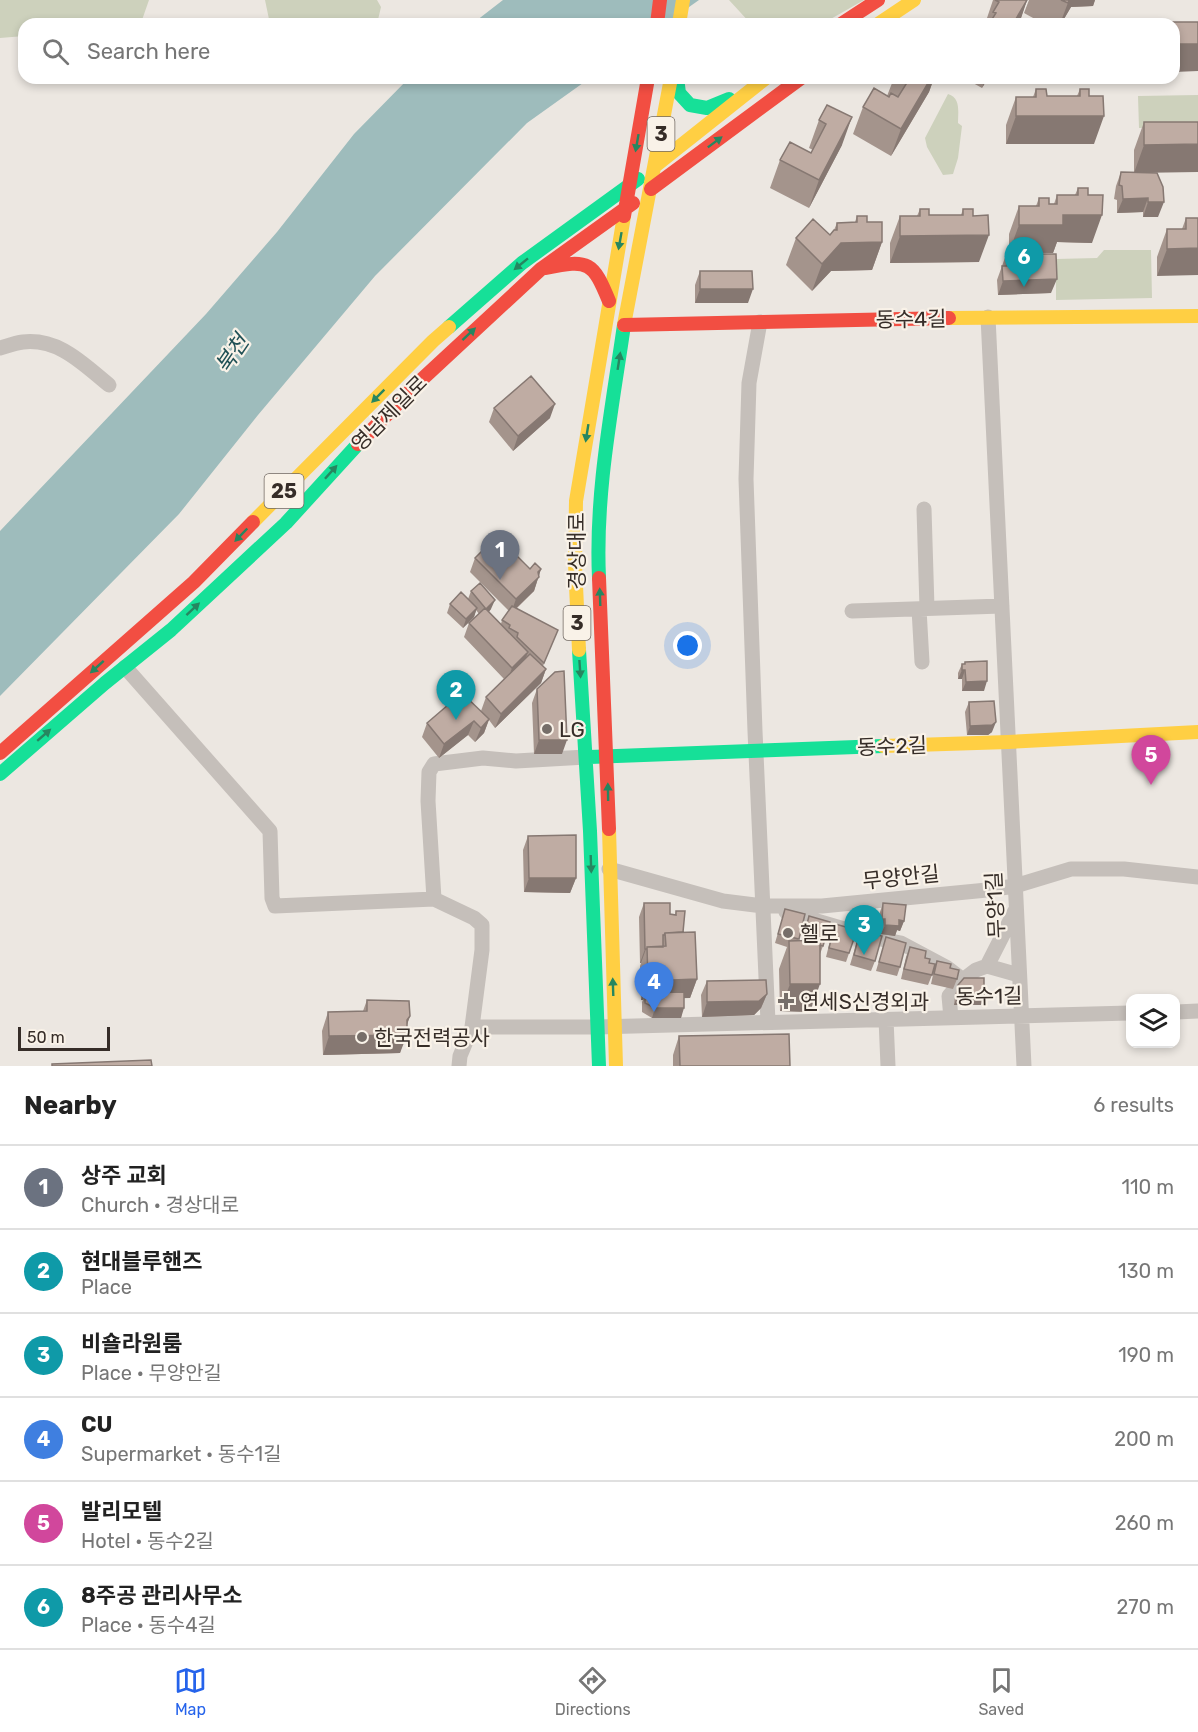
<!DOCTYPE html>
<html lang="en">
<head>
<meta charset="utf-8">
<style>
  body { margin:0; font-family:Rubik,"Noto Sans KR",sans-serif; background:#f2f2f2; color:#222 }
  .controls { position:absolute; right:18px; bottom:18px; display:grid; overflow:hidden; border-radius:12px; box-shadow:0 3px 9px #0003 }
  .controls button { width:54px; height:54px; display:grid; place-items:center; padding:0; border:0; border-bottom:2px solid #e0e0e0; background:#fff; color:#222; font:30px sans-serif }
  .scale { position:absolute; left:18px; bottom:15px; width:92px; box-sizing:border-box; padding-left:6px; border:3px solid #362d28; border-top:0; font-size:16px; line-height:21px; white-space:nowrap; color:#362d28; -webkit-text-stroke:4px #f9f2e8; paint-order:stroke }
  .you { position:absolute; left:688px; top:646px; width:21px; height:21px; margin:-15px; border:4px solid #fff; border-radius:50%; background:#1a73e8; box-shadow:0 0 0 9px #1a73e833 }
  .badge { display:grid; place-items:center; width:39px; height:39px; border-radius:50%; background:#2563eb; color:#fff; font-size:20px; font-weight:700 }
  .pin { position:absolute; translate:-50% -50px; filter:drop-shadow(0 2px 3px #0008) }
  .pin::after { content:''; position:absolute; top:32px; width:21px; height:18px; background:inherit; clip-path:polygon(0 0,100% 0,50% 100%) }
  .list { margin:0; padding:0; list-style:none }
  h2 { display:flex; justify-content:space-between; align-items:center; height:78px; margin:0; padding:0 24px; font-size:26px }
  h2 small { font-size:20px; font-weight:400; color:#767676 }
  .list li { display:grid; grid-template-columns:39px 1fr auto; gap:18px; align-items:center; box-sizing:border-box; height:84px; padding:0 24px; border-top:2px solid #e0e0e0 }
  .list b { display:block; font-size:22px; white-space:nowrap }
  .list p { margin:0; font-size:20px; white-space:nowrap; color:#767676 }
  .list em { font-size:20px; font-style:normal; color:#767676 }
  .icon { flex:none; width:33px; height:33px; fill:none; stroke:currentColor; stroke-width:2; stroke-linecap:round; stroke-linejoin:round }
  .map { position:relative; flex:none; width:1198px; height:1066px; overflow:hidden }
  .search { position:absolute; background:#fff; box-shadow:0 3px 9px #0003; left:18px; right:18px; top:18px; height:66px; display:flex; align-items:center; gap:15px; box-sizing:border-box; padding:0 21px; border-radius:18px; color:#767676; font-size:22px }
  .sheet { height:582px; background:#fff }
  nav { display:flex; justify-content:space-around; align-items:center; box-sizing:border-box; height:84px; border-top:2px solid #e0e0e0; background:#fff; font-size:16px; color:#767676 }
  nav a { display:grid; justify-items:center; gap:3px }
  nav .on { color:#2563eb }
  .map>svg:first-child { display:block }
</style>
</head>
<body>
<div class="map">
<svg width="1198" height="1066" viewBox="0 0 1198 1066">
  <rect width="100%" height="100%" fill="#ece7e1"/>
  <path fill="#cdd1bc" d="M0,0H149L142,20L119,24H24V36L0,38Z
    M265,0H377L381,7L377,24H270Z
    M729,0H864L822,24H751Z
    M948,94C961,98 958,112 958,123L962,126L958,158L953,174L943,175L927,147L925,138Z
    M1198,95V127L1139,128L1138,96Z
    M1104,250H1151L1152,298L1056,300V259L1097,258Z"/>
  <path fill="#9ebcbc" d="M503,0H699L665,24H472Z
    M409,78H590L527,123L375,276L258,415L179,514L0,696V531L206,314L277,232L354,134Z"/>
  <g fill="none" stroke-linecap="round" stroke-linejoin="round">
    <path stroke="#c5bfba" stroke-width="15" d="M988,317L1024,1066
      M760,322L749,383L746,479L755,731L768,1022
      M0,348C7,346 15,343 23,342C59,338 83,364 109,385
      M924,509L927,608
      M919,609L922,662
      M852,611L1002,606
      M125,667L270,831L272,898L275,906L434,899
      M609,869L723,901L763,906H822L987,890L1015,886L1071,869H1124L1198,877
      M786,912L875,938L901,943L946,967L963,980L949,996L951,1018
      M987,966L1019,975
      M963,980L976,970L987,966L1015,911
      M1176,1012L1198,1011
      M886,1019L888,1066
      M472,1027H597L1130,1013
      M459,1066L460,1056L472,1027L482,950V925L474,918L434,899L428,801L429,772L434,764L483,758L516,761L586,757"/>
    <path stroke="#16e098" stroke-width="14" d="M677,78L679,93L690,105L707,108L729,99
      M449,327L522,263L638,179
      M599,578C595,493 612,409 624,325
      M579,650L590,831L599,1066
      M590,757L883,746
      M0,774L105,683L171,630L286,523L358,444"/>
    <path stroke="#ffcf43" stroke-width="14" d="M679,24L683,0
      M878,24L914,0
      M655,166L766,78
      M949,318L1198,316
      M624,325L671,78
      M253,522L433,341L449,327
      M579,650L575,564L576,501L624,216
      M883,746L1008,742L1198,732
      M609,829L616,1066"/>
    <path stroke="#f24e42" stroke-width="14" d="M657,24L660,0
      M841,24L878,0
      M651,189L801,78
      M624,216L648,78
      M546,268C589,259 593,262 609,301
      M624,325L949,318
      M358,444L418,383L541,269L633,203
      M599,578L609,829
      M0,753L194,582L253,522"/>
  </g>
  <path fill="#a4948c" d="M993,0H1027L1019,24H985Z
    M1029,0H1095L1093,6L1071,7L1061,24H1044L1024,13Z
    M894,78H934L929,92L891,156L853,134L863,107L887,96Z
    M964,78H988L982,88Z
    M1036,89L1047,96H1077L1080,89L1089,96L1094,144H1006V125L1016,97H1033Z
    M827,105L842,145L809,208L770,188L780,160L811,153L813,150L809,148L819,120Z
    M1144,122H1198L1134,173V150Z
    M1121,172L1157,173L1158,217H1143V212L1117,213V200L1114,199L1116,186Z
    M1078,188L1088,195L1092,243L1057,242L1053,253H1030V254L1035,258H1039L1041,254L1051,293L998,295L997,280L1007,252H1009V234L1019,206H1036L1039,198L1049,204H1054L1057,195H1075Z
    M920,209L929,215H961L963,209L973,216L979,262L890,263V243L900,216H917Z
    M857,216L867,222L882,242L872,270L831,271L812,291L786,265L796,238L830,235L834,230L837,223L855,222Z
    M1186,218H1198L1157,276V257L1167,229H1182Z
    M700,271L748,303H695V285Z
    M494,408L550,418L513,451L489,422Z
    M475,558L530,569H541L534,591L516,609L552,644L543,666L546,669L541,683L495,728L489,720L484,733L475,742L468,735L439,758L422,737L427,723L481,711L486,697L504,679L464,637L469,623L479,614L476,610L474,617L463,628L447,613L450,604L468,599L471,591L491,609L489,612L501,624L502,620L509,611L470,572Z
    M965,662L984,691H962V679H958V673L962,664H964Z
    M537,689L562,754H534L532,703Z
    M969,702L992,732L988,735H967L965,712Z
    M528,836L576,878L570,893L524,892L523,850Z
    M644,903L670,914L675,915L676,911L683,932L697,979L690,998H684L681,1018H652L642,1012V1002L643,1000H641L640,966L641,963H640L639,917Z
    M883,903L904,921L900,931L897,930L895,936L881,934L882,929L878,928L880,912Z
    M785,909L805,914L798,941H802L809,916L823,946L820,954L810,1012L780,1011L779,969L787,947L775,943Z
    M835,924L857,930L846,962L826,957L832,933Z
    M860,931L875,961L871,971L850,965Z
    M886,937L900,967L897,976L876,971Z
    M910,947L925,958L929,963L932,975L928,985L901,979L906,957Z
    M937,961L950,968L957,979L953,989L931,984L934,970Z
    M707,981L767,994L761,1008L754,1015L702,1017L701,995Z
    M958,985L981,1005H954L955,995Z
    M367,1000L410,1016L407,1025L400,1053L323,1055L322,1031L328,1012L363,1011Z
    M679,1036L790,1066H673V1055Z"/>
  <path fill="#867872" d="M1027,0L1019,24H1013Z
    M1069,0H1095L1093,6L1071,7L1061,24H1060Z
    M1174,44H1198V71L1174,72Z
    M931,78H934L929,92L891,156L901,129Z
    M986,78H988L982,88Z
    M1016,116H1104L1094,144H1006Z
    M852,117L842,145L809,208L819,180Z
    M1198,144V172L1134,173L1144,145Z
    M1148,198L1143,212L1117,213L1123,199Z
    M1148,202H1164L1158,217H1143Z
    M1063,215H1102L1092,243L1057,242L1053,253L1009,252L1019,225Z
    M989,235L979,262L890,263L900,236Z
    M882,242L872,270L831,271L812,291L822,264L841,243Z
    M1198,248V275L1157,276L1167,249Z
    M1057,279L1051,293L998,295L1003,281Z
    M700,289H753L748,303H695Z
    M555,404L550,418L513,451L518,436Z
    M541,569L534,591L511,613L516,599Z
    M495,600L491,609L483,618L486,609Z
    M477,608L474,617L463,628L466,619Z
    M528,652L523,666L507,682L512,668Z
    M546,669L541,683L495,728L501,714Z
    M962,670H965L962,679H958Z
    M987,681L984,691H962L966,682Z
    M489,719L484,733L475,742L481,728Z
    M474,721L468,735L439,758L444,744Z
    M996,722L992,732L988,735H967L970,726Z
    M539,740H567L562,754H534Z
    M529,878H576L570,893L524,892Z
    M882,919H885L882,929L878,928Z
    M899,920L904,921L900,931L897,930L895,936L881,934L885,925Z
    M645,949H646L641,963H640Z
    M697,979L690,998L645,999V993L643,1000H641L648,981Z
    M790,984H820L810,1012L780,1011Z
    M767,994L761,1008L754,1015L702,1017L707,1002Z
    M958,995H984L981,1005H954Z
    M655,1008H684L681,1018H652Z
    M410,1016L403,1035H407L400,1053L323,1055L329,1036L407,1020Z"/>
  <path fill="#bfaca3" stroke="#867872" stroke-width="1.5" d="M995,0H1027L1013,24H989L996,13L993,12L999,2Z
    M1061,0H1069L1068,3Z
    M1134,22H1198V44H1174V24H1134Z
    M903,78H931L901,129L863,107L874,88L889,97L891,93L898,97L908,81Z
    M1036,89H1046L1047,96H1080V89H1089V96H1103L1104,116H1016V97H1036Z
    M827,105L852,117L819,180L780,160L790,142L811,153L826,124L819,120Z
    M1144,122H1198V144L1144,145Z
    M1121,172L1157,173L1163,187L1164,202H1148V198L1123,199L1122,186L1119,185Z
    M1078,188H1088V195H1103L1102,215H1063V225H1019V206H1039V198H1049V204H1057V195H1078Z
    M920,209H929V215H963V209H973V216L988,215L989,235L900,236V216H920Z
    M857,216H867V222H882V242L841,243L822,264L796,238L813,219L830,235L834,230H837V223L857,222Z
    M1186,218H1198V248L1167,249V229H1186Z
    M1007,252H1030V254H1035V258H1040L1041,254H1056L1057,279L1003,281L1002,266H1007Z
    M700,271H752L753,289H700Z
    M531,376L555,404L518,436L494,408Z
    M497,536L530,569L535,563L541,569L538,572L539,577L516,599L475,558Z
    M480,583L495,600L486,609L471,591Z
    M461,592L477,608L466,619L450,604Z
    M512,606L558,630L544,663L517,637L518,633L509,628L510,625L502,620Z
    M485,608L528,652L512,668L469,623Z
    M530,654L546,669L501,714L486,697Z
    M987,661V681L966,682L965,670H962V664H965V662Z
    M564,671L567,740H539L537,689L555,672Z
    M462,693L489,719L481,728L474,721L444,744L427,723Z
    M994,701L996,722L992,725L970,726L969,702Z
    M576,835V878H529L528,836Z
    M644,903H670V914L676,915V911H685L683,932L665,933L664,935H663V947H647V949H645Z
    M883,903L906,905L904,921L899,920V926L885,925V919H882Z
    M785,909L805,914L799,939L778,934Z
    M809,916L830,922L823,946L820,945V940H803Z
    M835,924L857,930L849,953L829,948Z
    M860,931L882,936L875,961L854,955Z
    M695,932L697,979L648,981L647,947L666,946L665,933Z
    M886,937L906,943L900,967L879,962Z
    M820,940V984H790L789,941Z
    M910,947L926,951L925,958L930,959L929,963L935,964L932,975L904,969Z
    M937,961L951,964L950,968L959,970L957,979L934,974Z
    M964,978H984V995H958V985Z
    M766,980L767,994L759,1001L707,1002V981Z
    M684,992V1008H655L645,1003V993Z
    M367,1000L409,1001L410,1016L407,1020V1035L329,1036L328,1012L367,1011Z
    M789,1034L790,1066H680L679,1036Z
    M151,1060L152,1066H52V1064Z"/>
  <defs><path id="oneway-solid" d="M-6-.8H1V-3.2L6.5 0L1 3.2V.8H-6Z" transform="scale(1.5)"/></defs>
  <g fill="#268660">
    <use href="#oneway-solid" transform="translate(715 142) rotate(-37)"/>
    <use href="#oneway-solid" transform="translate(637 143) rotate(100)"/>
    <use href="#oneway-solid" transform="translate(620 241) rotate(100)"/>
    <use href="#oneway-solid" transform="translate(521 264) rotate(141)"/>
    <use href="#oneway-solid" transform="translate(469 334) rotate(-43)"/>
    <use href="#oneway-solid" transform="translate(619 361) rotate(-81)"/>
    <use href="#oneway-solid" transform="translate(378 396) rotate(135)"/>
    <use href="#oneway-solid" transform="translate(587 433) rotate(99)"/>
    <use href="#oneway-solid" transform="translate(331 472) rotate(-48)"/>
    <use href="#oneway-solid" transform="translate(241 535) rotate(134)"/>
    <use href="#oneway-solid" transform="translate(600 597) rotate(-92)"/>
    <use href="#oneway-solid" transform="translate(193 609) rotate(-43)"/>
    <use href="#oneway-solid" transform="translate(97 667) rotate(138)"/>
    <use href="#oneway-solid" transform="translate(580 669) rotate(86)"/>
    <use href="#oneway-solid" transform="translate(44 735) rotate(-41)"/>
    <use href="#oneway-solid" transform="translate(608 792) rotate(-91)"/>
    <use href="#oneway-solid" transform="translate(591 864) rotate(88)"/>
    <use href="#oneway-solid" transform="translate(613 987) rotate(-92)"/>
  </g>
  <g fill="#766e69" stroke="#f9f2e8" stroke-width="2">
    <circle cx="547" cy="729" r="6"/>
    <circle cx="788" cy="933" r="6"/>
    <path d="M783 992h6v6h6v6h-6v6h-6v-6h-6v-6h6z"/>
    <circle cx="362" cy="1037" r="6"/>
  </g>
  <g text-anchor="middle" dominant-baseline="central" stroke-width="4.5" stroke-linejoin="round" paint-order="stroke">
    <g fill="#f9f2e8" stroke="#706862" stroke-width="1.5">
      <rect x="647.5" y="117" width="27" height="34" rx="4.5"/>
      <rect x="264.5" y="474" width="39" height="34" rx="4.5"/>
      <rect x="563.5" y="606" width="27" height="34" rx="4.5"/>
    </g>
    <g font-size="20" font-weight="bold" fill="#362d28">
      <text x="661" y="134">3</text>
      <text x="284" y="491">25</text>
      <text x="577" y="623">3</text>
    </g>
    <g font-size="21" fill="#362d28" stroke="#f9f2e8">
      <text transform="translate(911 319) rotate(-1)">동수4길</text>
      <text transform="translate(389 413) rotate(-45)">영남제일로</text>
      <text transform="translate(576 551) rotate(-90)">경상대로</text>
      <text transform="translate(892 746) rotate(-2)">동수2길</text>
      <text transform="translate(901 877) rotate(-6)">무양안길</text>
      <text transform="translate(995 905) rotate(-93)">무양1길</text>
      <text transform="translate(989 996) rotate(-1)">동수1길</text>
    </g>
    <g font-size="21" fill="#362d28" stroke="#f9f2e8" text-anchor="start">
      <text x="559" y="729">LG</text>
      <text x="800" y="933">헬로</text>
      <text x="800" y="1001">연세S신경외과</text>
      <text x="374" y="1037">한국전력공사</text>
    </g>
    <g font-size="22" font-style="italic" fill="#205055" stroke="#f9f2e8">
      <text transform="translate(232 354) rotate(-56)">북천</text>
    </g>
  </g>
</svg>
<div class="controls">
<button><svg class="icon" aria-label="layers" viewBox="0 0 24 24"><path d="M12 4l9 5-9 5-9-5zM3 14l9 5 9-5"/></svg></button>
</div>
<div class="scale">50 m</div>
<div class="you"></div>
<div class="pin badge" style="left:500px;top:580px;background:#6b7280">1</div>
<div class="pin badge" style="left:456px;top:720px;background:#0f9aa8">2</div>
<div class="pin badge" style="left:864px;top:955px;background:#0f9aa8">3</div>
<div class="pin badge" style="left:654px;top:1012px;background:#3f7fe0">4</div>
<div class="pin badge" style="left:1151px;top:785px;background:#d1479c">5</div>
<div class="pin badge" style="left:1024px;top:287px;background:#0f9aa8">6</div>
<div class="search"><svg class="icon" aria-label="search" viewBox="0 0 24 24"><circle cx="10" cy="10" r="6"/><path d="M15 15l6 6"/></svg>Search here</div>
</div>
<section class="sheet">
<h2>Nearby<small>6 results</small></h2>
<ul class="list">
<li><span class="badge" style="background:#6b7280">1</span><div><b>상주 교회</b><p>Church · 경상대로</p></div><em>110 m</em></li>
<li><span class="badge" style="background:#0f9aa8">2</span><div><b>현대블루핸즈</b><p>Place</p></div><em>130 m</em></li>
<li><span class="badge" style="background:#0f9aa8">3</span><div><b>비숄라원룸</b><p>Place · 무양안길</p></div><em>190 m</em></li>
<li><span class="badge" style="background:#3f7fe0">4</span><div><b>CU</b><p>Supermarket · 동수1길</p></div><em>200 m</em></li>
<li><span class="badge" style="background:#d1479c">5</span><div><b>발리모텔</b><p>Hotel · 동수2길</p></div><em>260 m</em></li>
<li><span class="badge" style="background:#0f9aa8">6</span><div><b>8주공 관리사무소</b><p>Place · 동수4길</p></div><em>270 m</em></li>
</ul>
</section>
<nav>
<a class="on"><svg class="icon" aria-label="map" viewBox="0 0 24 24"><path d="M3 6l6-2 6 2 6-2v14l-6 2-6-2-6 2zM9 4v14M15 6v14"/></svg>Map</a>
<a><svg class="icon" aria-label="directions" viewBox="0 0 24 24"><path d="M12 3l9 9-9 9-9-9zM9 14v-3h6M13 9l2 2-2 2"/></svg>Directions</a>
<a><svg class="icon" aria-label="saved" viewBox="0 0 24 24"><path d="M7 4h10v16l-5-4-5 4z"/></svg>Saved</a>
</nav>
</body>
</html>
